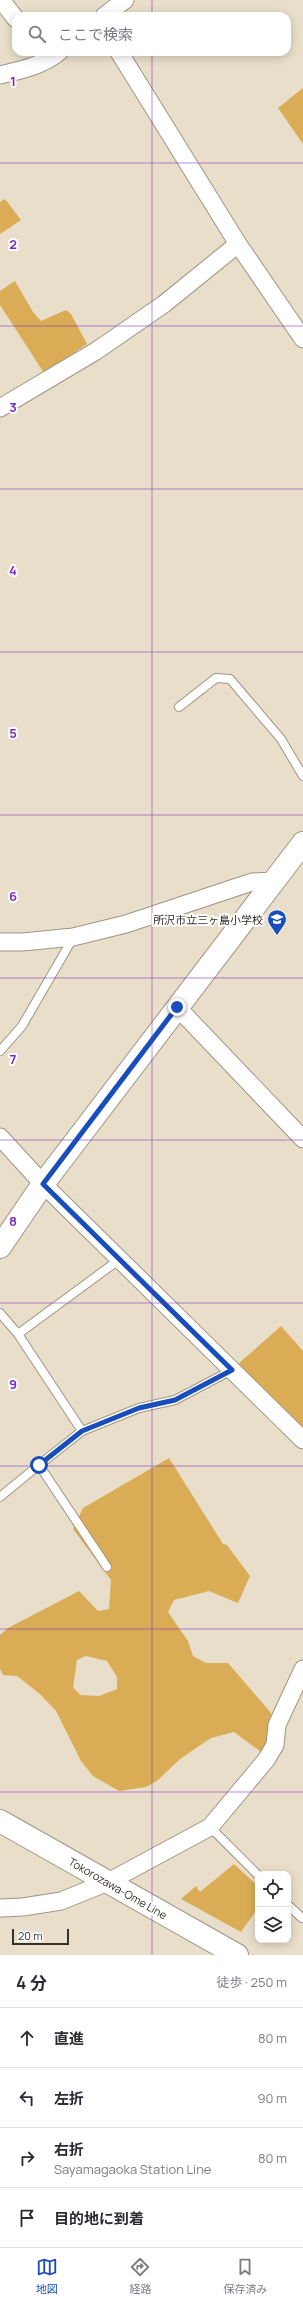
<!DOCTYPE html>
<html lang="ja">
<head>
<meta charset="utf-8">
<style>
  body { margin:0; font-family:Manrope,"Noto Sans JP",sans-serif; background:#f7f7f7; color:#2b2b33 }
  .controls { position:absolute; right:12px; bottom:12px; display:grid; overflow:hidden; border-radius:8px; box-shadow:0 2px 10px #0003 }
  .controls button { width:36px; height:36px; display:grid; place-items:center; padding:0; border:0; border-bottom:1px solid #e1e1e2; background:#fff; color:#2b2b33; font:20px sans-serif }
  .scale { position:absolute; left:12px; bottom:10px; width:57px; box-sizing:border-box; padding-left:4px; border:2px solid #36322a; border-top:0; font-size:11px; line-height:14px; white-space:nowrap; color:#36322a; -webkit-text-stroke:3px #fff; paint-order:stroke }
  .stop { position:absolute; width:12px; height:12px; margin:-9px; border:3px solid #184ebb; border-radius:50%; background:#fff }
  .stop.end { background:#184ebb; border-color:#fff; box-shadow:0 1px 4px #0008 }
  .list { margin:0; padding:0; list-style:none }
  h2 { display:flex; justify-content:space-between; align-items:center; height:52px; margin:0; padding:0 16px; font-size:17px }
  h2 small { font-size:13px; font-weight:400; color:#7c7c81 }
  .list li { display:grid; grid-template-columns:26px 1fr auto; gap:12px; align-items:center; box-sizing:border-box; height:60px; padding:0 16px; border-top:1px solid #e1e1e2 }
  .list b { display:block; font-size:15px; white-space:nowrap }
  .list p { margin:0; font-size:13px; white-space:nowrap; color:#7c7c81 }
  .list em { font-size:13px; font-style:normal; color:#7c7c81 }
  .icon { flex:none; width:22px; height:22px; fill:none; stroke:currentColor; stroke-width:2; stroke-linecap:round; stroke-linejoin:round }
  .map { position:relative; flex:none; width:303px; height:1955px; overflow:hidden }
  .search { position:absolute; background:#fff; box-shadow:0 2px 10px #0003; left:12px; right:12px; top:12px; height:44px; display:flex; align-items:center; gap:10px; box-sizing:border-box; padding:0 14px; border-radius:12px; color:#7c7c81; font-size:15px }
  .sheet { height:292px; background:#fff }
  nav { display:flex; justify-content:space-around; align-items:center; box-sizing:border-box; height:56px; border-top:1px solid #e1e1e2; background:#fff; font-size:11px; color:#7c7c81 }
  nav a { display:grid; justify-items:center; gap:2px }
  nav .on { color:#184ebb }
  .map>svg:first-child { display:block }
</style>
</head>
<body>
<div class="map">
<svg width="303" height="1955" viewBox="0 0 303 1955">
  <rect width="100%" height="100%" fill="#e9deca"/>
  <path fill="#d9ac55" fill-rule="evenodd" d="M303,88V144L278,108Z
    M5,199L21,220L0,234V202Z
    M15,281L33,312L41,321L66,310L71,314L87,344L44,373L0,305V291Z
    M281,1326L303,1351V1433L237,1365Z
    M169,1458L223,1544L227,1545L250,1576L238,1603L209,1591L174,1600L168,1612L188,1641L193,1656L206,1663H228L271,1713L272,1727L264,1754L234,1732L211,1738L180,1759L157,1781L146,1787L119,1791L93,1776L81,1761L56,1711L40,1694L17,1676L3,1675L0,1669V1635L8,1628L79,1591L98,1611L109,1609L111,1580L73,1529L83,1508ZM86,1656L107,1661L117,1677V1689L99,1696L80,1695L73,1687L77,1660Z
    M234,1864L258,1886V1908L241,1932L181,1899L196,1886L200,1892Z"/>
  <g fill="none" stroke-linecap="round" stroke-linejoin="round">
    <g stroke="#a09582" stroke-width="10">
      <path id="service" d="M179,707L216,678L230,679L281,739L303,776
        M0,1051L22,1026L73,938
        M0,1313L18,1334L82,1431L139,1408L175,1400L232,1370
        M18,1334L120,1259
        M82,1431L39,1465L107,1567
        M0,1497L39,1465
        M210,1827L258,1875
        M288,1905L302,1918"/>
    </g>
    <g stroke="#a09582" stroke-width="19">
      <path id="minor" d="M1,0L16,19
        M104,16L125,0
        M119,52L238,244L303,339
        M0,75C21,70 42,66 59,52
        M0,408L96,351L164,304L238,244
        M0,942H23L73,937L126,924L252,882L274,881
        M177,1007L303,1139
        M0,1137L43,1184L303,1440
        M0,1908L23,1907L61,1901L108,1882L210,1827L266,1760L275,1745L277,1725L303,1669"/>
    </g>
    <g stroke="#a09582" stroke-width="24">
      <path id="secondary" d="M0,1247L43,1184L303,843
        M0,1821L237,1955"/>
    </g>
    <use href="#service" stroke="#fff" stroke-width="8"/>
    <use href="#minor" stroke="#fff" stroke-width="17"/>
    <use href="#secondary" stroke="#fff" stroke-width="22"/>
  </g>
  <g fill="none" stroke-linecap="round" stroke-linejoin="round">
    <path stroke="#184ebb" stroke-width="5" d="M39,1465L82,1431L139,1408L175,1400L232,1370L43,1184L177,1007"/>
  </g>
  <path fill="none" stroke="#7b2cbf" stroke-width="1" stroke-opacity="0.55" d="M152,0V16M152,52V1955M0,163H303M0,326H303M0,489H303M0,652H303M0,815H303M0,978H303M0,1140H303M0,1303H303M0,1466H303M0,1629H303M0,1792H303"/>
  <defs>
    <g id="school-pin" transform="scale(1)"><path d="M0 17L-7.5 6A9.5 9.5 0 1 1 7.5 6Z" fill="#184ebb" stroke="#fff"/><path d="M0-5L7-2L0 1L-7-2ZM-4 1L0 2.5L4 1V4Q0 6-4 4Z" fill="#fff"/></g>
  </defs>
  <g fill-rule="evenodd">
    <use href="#school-pin" x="277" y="919"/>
  </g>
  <g text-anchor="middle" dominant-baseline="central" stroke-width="4" stroke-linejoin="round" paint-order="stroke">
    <g font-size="11" fill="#36322a" stroke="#fff" text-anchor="end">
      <text x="263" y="919">所沢市立三ヶ島小学校</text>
    </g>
    <g font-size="11" fill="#36322a" stroke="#fff">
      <text transform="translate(118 1888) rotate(30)">Tokorozawa-Ome Line</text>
    </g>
  </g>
  <g font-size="13" text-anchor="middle" font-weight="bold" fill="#7b2cbf" stroke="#fff" stroke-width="4" stroke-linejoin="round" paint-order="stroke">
    <text x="13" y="86">1</text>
    <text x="13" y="249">2</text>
    <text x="13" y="412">3</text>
    <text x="13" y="575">4</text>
    <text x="13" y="738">5</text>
    <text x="13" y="901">6</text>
    <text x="13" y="1064">7</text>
    <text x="13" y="1226">8</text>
    <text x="13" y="1389">9</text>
  </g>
</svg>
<div class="controls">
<button><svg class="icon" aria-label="locate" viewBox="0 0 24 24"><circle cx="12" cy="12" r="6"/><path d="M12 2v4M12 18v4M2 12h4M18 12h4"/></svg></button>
<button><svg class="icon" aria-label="layers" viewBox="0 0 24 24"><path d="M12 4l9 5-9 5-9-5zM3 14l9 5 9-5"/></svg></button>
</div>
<div class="scale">20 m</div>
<div class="stop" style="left:39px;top:1465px"></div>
<div class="stop end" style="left:177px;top:1007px"></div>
<div class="search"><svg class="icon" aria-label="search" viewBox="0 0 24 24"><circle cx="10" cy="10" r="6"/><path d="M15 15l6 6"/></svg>ここで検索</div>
</div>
<section class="sheet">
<h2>4 分<small>徒歩 · 250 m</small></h2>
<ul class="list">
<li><svg class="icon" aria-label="ahead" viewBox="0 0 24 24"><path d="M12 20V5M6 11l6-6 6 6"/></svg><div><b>直進</b></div><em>80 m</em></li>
<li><svg class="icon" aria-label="left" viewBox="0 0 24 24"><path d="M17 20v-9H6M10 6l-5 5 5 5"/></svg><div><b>左折</b></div><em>90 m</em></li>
<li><svg class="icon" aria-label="right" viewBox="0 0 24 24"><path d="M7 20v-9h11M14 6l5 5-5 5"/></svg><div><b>右折</b><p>Sayamagaoka Station Line</p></div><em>80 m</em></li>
<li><svg class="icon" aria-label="arrive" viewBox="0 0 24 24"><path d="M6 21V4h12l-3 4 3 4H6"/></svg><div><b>目的地に到着</b></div></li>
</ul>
</section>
<nav>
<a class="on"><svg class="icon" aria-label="map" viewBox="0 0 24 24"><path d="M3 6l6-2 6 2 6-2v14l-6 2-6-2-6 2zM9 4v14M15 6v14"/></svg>地図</a>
<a><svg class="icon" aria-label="directions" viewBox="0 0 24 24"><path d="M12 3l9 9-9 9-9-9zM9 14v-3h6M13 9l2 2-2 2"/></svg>経路</a>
<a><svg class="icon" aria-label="saved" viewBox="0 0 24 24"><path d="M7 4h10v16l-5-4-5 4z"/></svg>保存済み</a>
</nav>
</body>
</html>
